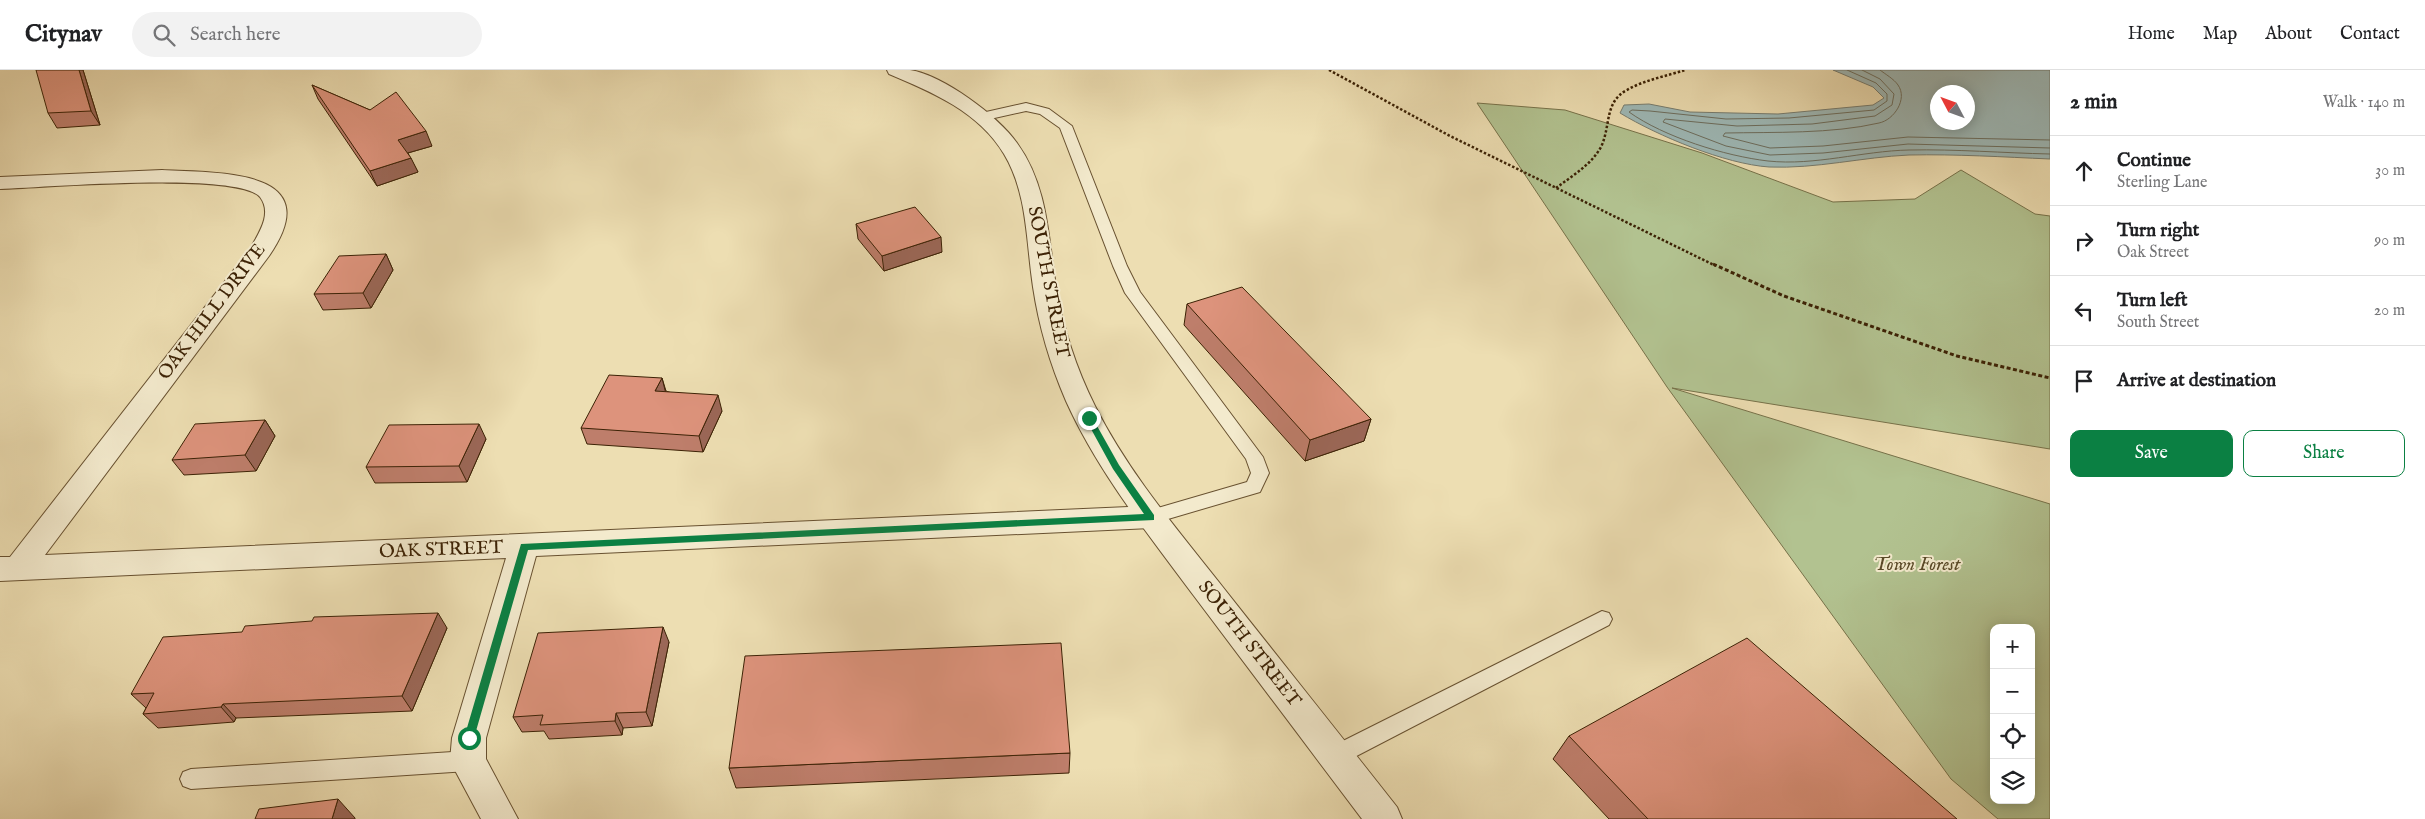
<!DOCTYPE html>
<html lang="en">
<head>
<meta charset="utf-8">
<style>
  body { margin:0; font-family:"IM FELL English",serif; background:#f2f2f2; color:#202124 }
  .controls { position:absolute; right:15px; bottom:15px; display:grid; overflow:hidden; border-radius:10px; box-shadow:0 2px 12px #0003 }
  .controls button { width:45px; height:45px; display:grid; place-items:center; padding:0; border:0; border-bottom:1px solid #e0e0e0; background:#fff; color:#202124; font:25px sans-serif }
  .compass { position:absolute; left:1930px; top:15px; width:45px; height:45px; border-radius:50%; background:#fff; box-shadow:0 2px 12px #0003; rotate:311deg }
  .stop { position:absolute; width:15px; height:15px; margin:-11px; border:4px solid #0b8043; border-radius:50%; background:#fff }
  .stop.end { background:#0b8043; border-color:#fff; box-shadow:0 1px 5px #0008 }
  .list { margin:0; padding:0; list-style:none }
  h2 { display:flex; justify-content:space-between; align-items:center; height:65px; margin:0; padding:0 20px; font-size:21px }
  h2 small { font-size:16px; font-weight:400; color:#757577 }
  .list li { display:grid; grid-template-columns:32px 1fr auto; gap:15px; align-items:center; box-sizing:border-box; height:70px; padding:0 20px; border-top:1px solid #e0e0e0 }
  .list b { display:block; font-size:19px; white-space:nowrap }
  .list p { margin:0; font-size:16px; white-space:nowrap; color:#757577 }
  .list em { font-size:16px; font-style:normal; color:#757577 }
  .actions { display:flex; gap:10px; padding:15px 20px }
  .actions a { flex:1; padding:11px 0; border:1px solid #0b8043; border-radius:10px; text-align:center; font-size:18px; color:#0b8043 }
  .actions .main { background:#0b8043; color:#fff }
  .icon { flex:none; width:28px; height:28px; fill:none; stroke:currentColor; stroke-width:2; stroke-linecap:round; stroke-linejoin:round }
  .map { position:relative; flex:none; width:2050px; height:749px; overflow:hidden }
  header { display:flex; align-items:center; gap:30px; box-sizing:border-box; height:70px; padding:0 25px; background:#fff; border-bottom:1px solid #e0e0e0 }
  header strong { font-size:24px }
  nav { display:flex; gap:28px; margin-inline-start:auto; font-size:18px }
  .search { width:350px; height:45px; background:#f2f2f2; display:flex; align-items:center; gap:12px; box-sizing:border-box; padding:0 18px; border-radius:28px; color:#757577; font-size:19px }
  main { display:flex }
  aside { flex:1; background:#fff }
  .map>svg:first-child { display:block }
</style>
</head>
<body>
<header>
<strong>Citynav</strong>
<div class="search"><svg class="icon" aria-label="search" viewBox="0 0 24 24"><circle cx="10" cy="10" r="6"/><path d="M15 15l6 6"/></svg>Search here</div>
<nav><a>Home</a><a>Map</a><a>About</a><a>Contact</a></nav>
</header>
<main>
<div class="map">
<svg width="2050" height="749" viewBox="0 0 2050 749">
  <rect width="100%" height="100%" fill="#eddeb2"/>
  <filter id="stains"><feTurbulence type="fractalNoise" baseFrequency=".004" numOctaves="4"/><feColorMatrix values="0 0 0 0 .2 0 0 0 0 .09 0 0 0 0 .02 0 0 0 .5 -.17"/></filter>
  <radialGradient id="worn" r=".72"><stop offset=".6" stop-color="#630" stop-opacity="0"/><stop offset="1" stop-color="#630" stop-opacity=".3"/></radialGradient>
  <path fill="#b2c290" stroke="#77724a" fill-rule="evenodd" d="M1477,33L1565,40L1702,83L1833,132L1915,129L1961,100L2035,144L2050,146V379L1672,318L2050,434V749H1998L1951,709L1667,317ZM1994,558H2031V730H1994Z"/>
  <path fill="#9eb9b7" stroke="#777d70" fill-rule="evenodd" d="M1833,0H2050V89C2003,87 1956,84 1909,85C1863,87 1816,99 1769,97C1725,94 1658,66 1620,43L1624,35L1649,34L1690,42L1778,44L1873,35L1884,28L1873,17ZM1938,22H1968V52H1938Z"/>
  <g fill="none" stroke-linecap="round" stroke-linejoin="round">
    <path stroke="#6d6e5e" stroke-width="1" d="M1847,0L1876,13L1887,24V31L1874,40L1789,48L1726,49L1650,41L1632,40L1629,42C1664,67 1725,86 1768,91C1815,96 1862,81 1909,80C1956,79 2003,83 2050,84
      M1862,0L1880,9L1894,24L1892,35L1875,46L1812,54L1737,56L1665,49L1663,52L1726,76L1770,85L1823,83L1908,74L2050,78
      M1880,0C1885,4 1894,9 1898,15C1908,29 1894,50 1879,53C1832,64 1774,62 1725,63L1723,66L1770,78L1823,76L1908,67L2050,70"/>
    <g stroke="#685130" stroke-width="2">
      <path id="service" d="M1026,33L1049,39L1072,56L1127,196L1140,222L1263,387L1269,403L1260,422L1151,454L1144,452L1142,447L1144,442L1247,412L1251,403L1246,389L1125,223L1113,196L1060,58L1040,44L1026,41L981,51L975,47L977,44Z
        M1602,541L1609,543L1612,549L1609,555L1343,693L1335,696L1327,693L1324,686L1327,679Z
        M468,681L476,684L479,691L476,698L468,701L191,719L183,716L180,709L183,702L191,699Z"/>
    </g>
    <g stroke="#685130" stroke-width="2">
      <path id="minor" d="M162,100C217,103 330,98 269,186L45,485L1151,436L1161,439L1166,447L1161,455L1151,458L536,486L486,668V689L518,749H481L450,691L452,668L506,488L0,511V487H10L250,179C258,164 273,144 260,127C237,101 41,118 0,119V107Z"/>
    </g>
    <g stroke="#685130" stroke-width="2">
      <path id="tertiary" d="M887,0C894,0 903,0 910,0C943,5 998,46 1017,73C1048,116 1048,166 1056,216C1063,258 1076,298 1095,336C1128,402 1177,459 1222,516C1280,590 1339,663 1397,737L1402,749H1362C1306,675 1250,600 1194,526C1148,464 1098,402 1066,331C1050,294 1039,257 1033,217C1026,172 1028,124 1004,84C979,42 932,22 889,4Z"/>
    </g>
    <path stroke="#3c2205" stroke-width="2.5" stroke-dasharray="2.5 2" stroke-linecap="butt" d="M1329,0L1450,66L1716,196
      M1556,118C1572,106 1591,95 1601,77C1611,56 1604,32 1627,20C1644,10 1667,6 1685,0"/>
    <path stroke="#3c2205" stroke-width="3" stroke-dasharray="4 2.5" stroke-linecap="butt" d="M1713,194L1784,226L1957,286L2050,308"/>
    <use href="#service" fill="#f3eacd" fill-rule="evenodd"/>
    <use href="#minor" fill="#f3eacd" fill-rule="evenodd"/>
    <use href="#tertiary" fill="#f3eacd" fill-rule="evenodd"/>
  </g>
  <path fill="#be7e6b" stroke="#3c2205" d="M83,0L100,55L57,58L48,43Z
    M312,15L370,40L432,76L408,83L418,102L377,116L318,29Z
    M856,154L942,182L884,201L858,169Z
    M386,184L393,200L371,238L323,240L314,224Z
    M1187,234L1371,349L1364,371L1305,391L1184,255Z
    M662,308L666,321L722,341L703,382L587,374L581,358Z
    M265,350L275,366L256,401L184,405L172,390Z
    M486,369L467,412L375,413L366,397Z
    M447,558L412,641L236,648L234,652L158,658L143,644L146,638L131,624Z
    M669,572L652,656L623,658L622,665L549,669L544,661L522,662L513,647Z
    M1569,666L1957,749H1609L1553,689Z
    M1070,683L1069,703L736,718L729,698Z"/>
  <path fill="#9b6757" stroke="#3c2205" d="M79,0H83L100,55L91,41Z
    M426,61L432,76L404,84L398,70Z
    M411,88L418,102L377,116L370,101Z
    M941,167L942,182L884,201L882,186Z
    M386,184L393,200L371,238L363,223Z
    M662,308L666,324L655,321Z
    M718,325L722,341L703,382L699,366Z
    M1371,349L1364,371L1305,391L1310,370Z
    M265,350L275,366L256,401L245,385Z
    M479,354L486,369L467,412L459,396Z
    M438,543L447,558L412,641L402,626Z
    M663,557L669,572L652,656L646,642Z
    M223,634L236,648L234,652L221,637Z
    M616,643L623,658L622,665L615,651Z
    M338,729L355,748V749H332Z"/>
  <path fill="#dd937c" stroke="#3c2205" d="M36,0H79L91,41L48,43Z
    M312,15L370,40L396,22L426,61L398,70L411,88L370,101Z
    M915,137L941,167L882,186L856,154Z
    M386,184L363,223L314,224L339,186Z
    M1242,217L1371,349L1310,370L1187,234Z
    M609,305L662,308L655,321L718,325L699,366L581,358Z
    M265,350L245,385L172,390L195,354Z
    M479,354L459,396L366,397L389,355Z
    M438,543L402,626L223,634L221,637L143,644L154,623L131,624L163,567L242,562L245,556L312,551L314,547Z
    M663,557L646,642L616,643L615,651L540,655L543,645L513,647L538,563Z
    M1747,568L1957,749H1648L1569,666Z
    M1061,573L1070,683L729,698L745,586Z
    M338,729L332,749H255L259,739Z"/>
  <path fill="#0b8043" d="M1089,346L1092,347L1119,395L1154,445V450L528,480L474,668L473,671H466L464,668L521,474L1144,444L1113,399L1085,348Z"/>
  <g text-anchor="middle" dominant-baseline="central" stroke-width="4" stroke-linejoin="round" paint-order="stroke">
    <g font-size="19" fill="#3c2205" stroke="#f3eacd">
      <text transform="translate(1048 212) rotate(79)">SOUTH STREET</text>
      <text transform="translate(212 242) rotate(-53)">OAK HILL DRIVE</text>
      <text transform="translate(441 480) rotate(-2)">OAK STREET</text>
      <text transform="translate(1249 574) rotate(52)">SOUTH STREET</text>
    </g>
    <g font-size="19" font-style="italic" fill="#5a4a28" stroke="#f3eacd">
      <text x="1917" y="495">Town Forest</text>
    </g>
  </g>
  <rect width="100%" height="100%" filter="url(#stains)"/>
  <rect width="100%" height="100%" fill="url(#worn)"/>
</svg>
<div class="controls">
<button>+</button>
<button>−</button>
<button><svg class="icon" aria-label="locate" viewBox="0 0 24 24"><circle cx="12" cy="12" r="6"/><path d="M12 2v4M12 18v4M2 12h4M18 12h4"/></svg></button>
<button><svg class="icon" aria-label="layers" viewBox="0 0 24 24"><path d="M12 4l9 5-9 5-9-5zM3 14l9 5 9-5"/></svg></button>
</div>
<svg class="compass" viewBox="-18 -18 36 36"><path d="M0-13l5 13h-10z" fill="#e53935"/><path d="M0 13l5-13h-10z" fill="#757577"/></svg>
<div class="stop" style="left:469px;top:668px"></div>
<div class="stop end" style="left:1089px;top:348px"></div>
</div>
<aside>
<h2>2 min<small>Walk · 140 m</small></h2>
<ul class="list">
<li><svg class="icon" aria-label="ahead" viewBox="0 0 24 24"><path d="M12 20V5M6 11l6-6 6 6"/></svg><div><b>Continue</b><p>Sterling Lane</p></div><em>30 m</em></li>
<li><svg class="icon" aria-label="right" viewBox="0 0 24 24"><path d="M7 20v-9h11M14 6l5 5-5 5"/></svg><div><b>Turn right</b><p>Oak Street</p></div><em>90 m</em></li>
<li><svg class="icon" aria-label="left" viewBox="0 0 24 24"><path d="M17 20v-9H6M10 6l-5 5 5 5"/></svg><div><b>Turn left</b><p>South Street</p></div><em>20 m</em></li>
<li><svg class="icon" aria-label="arrive" viewBox="0 0 24 24"><path d="M6 21V4h12l-3 4 3 4H6"/></svg><div><b>Arrive at destination</b></div></li>
</ul>
<div class="actions"><a class="main">Save</a><a>Share</a></div>
</aside>
</main>
</body>
</html>
